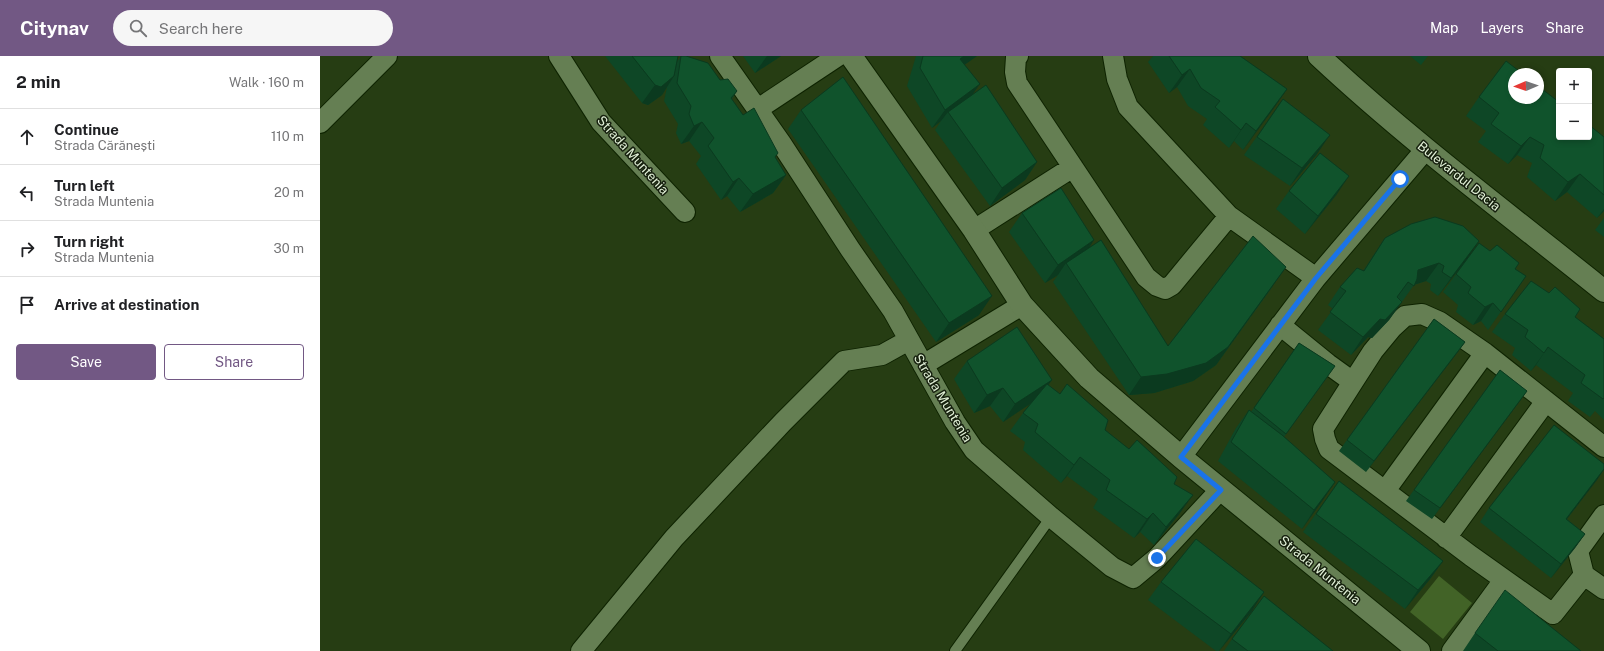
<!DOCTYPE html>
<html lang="en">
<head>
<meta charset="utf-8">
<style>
  body { margin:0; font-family:"Public Sans",sans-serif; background:#f6f6f6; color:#202124 }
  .controls { position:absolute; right:12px; top:12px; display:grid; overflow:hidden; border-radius:4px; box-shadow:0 2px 6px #0003 }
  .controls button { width:36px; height:36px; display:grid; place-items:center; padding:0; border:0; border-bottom:1px solid #e0e0e0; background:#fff; color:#202124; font:20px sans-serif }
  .compass { position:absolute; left:1188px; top:12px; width:36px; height:36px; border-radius:50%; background:#fff; box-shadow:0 2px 6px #0003; rotate:268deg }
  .stop { position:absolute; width:12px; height:12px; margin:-9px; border:3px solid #1a73e8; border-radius:50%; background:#fff }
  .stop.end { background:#1a73e8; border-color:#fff; box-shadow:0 1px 4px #0008 }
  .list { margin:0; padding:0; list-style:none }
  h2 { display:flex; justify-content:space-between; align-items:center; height:52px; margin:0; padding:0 16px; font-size:17px }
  h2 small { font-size:13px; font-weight:400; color:#757577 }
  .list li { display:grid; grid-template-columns:26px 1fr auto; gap:12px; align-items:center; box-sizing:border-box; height:56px; padding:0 16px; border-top:1px solid #e0e0e0 }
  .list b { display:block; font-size:15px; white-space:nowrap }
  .list p { margin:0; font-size:13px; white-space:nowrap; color:#757577 }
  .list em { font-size:13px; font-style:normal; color:#757577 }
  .actions { display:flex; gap:8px; padding:12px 16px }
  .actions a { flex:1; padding:9px 0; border:1px solid #725884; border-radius:4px; text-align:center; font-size:14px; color:#725884 }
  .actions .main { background:#725884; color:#fff }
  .icon { flex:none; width:22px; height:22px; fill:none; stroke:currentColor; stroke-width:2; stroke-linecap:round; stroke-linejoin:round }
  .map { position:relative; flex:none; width:1284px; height:595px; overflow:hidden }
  header { display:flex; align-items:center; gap:24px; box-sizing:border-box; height:56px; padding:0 20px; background:#725884; color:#fff }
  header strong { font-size:19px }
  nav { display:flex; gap:22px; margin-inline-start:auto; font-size:14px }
  .search { width:280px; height:36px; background:#f6f6f6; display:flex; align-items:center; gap:10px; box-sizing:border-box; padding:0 14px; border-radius:22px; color:#757577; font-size:15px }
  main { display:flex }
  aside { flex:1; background:#fff }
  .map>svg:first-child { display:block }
</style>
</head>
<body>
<header>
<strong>Citynav</strong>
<div class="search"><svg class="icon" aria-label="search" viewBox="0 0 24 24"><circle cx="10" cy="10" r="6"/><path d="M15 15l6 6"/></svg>Search here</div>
<nav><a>Map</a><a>Layers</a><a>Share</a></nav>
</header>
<main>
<aside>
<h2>2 min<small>Walk · 160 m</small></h2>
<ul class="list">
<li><svg class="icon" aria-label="ahead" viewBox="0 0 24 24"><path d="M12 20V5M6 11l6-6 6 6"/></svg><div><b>Continue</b><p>Strada Cărănești</p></div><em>110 m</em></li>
<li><svg class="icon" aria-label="left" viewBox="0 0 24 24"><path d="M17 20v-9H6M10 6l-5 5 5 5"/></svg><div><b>Turn left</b><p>Strada Muntenia</p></div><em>20 m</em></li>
<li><svg class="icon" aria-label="right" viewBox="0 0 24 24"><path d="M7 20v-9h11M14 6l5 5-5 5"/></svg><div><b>Turn right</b><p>Strada Muntenia</p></div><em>30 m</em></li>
<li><svg class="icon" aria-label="arrive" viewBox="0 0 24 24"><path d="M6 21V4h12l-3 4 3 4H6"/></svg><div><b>Arrive at destination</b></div></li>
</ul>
<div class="actions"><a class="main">Save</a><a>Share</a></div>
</aside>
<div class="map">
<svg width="1284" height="595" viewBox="0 0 1284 595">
  <rect width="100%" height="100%" fill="#263d13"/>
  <path fill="#426327" d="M1119,520L1152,547L1123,583L1090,556Z"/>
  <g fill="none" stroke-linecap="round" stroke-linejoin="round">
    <g stroke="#0e2300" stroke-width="12">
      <path id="service" d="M635,595L731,461"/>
    </g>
    <g stroke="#0e2300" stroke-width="22">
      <path id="minor" d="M239,0L281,66L365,156
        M400,0L461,87L530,193L573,255L635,366L654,394L731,461L792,511L813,522L837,502L901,433
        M698,0L696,1L695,16L697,27L826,221L837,230L845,233L852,229L909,160
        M793,0L797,23L808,51L909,160L996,222
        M438,53L518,0
        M0,67L67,0
        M654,174L753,111
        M960,269L1008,308L1033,326L1053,295L1072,272L1085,260L1102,258L1120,266L1165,297L1284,391
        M603,309L702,249
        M1033,326L1003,373L1005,383L1009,393L1151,500L1233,558L1264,519
        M861,401L996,222L1106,93
        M1065,435L1165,297
        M1284,459L1258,495L1264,519L1284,533
        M1126,482L1226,345
        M261,595L354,482L463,366L524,305L562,299L589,284
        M1132,595L1184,524"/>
    </g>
    <g stroke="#0e2300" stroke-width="24">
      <path id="tertiary" d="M531,0L654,174L702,249L769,322L861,401L1099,595"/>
    </g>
    <g stroke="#0e2300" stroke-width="24">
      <path id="secondary" d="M999,0C1089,84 1188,158 1284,235"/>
    </g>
    <use href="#service" stroke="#657f53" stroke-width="10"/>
    <use href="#minor" stroke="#657f53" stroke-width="20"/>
    <use href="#tertiary" stroke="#657f53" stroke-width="22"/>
    <use href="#secondary" stroke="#657f53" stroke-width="22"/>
  </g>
  <path fill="#0e4726" d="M285,0H358L357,6L361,0H366L417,35L412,43L423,59L456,102L466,119L453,137L420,156L407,140L401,144L376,108L381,100L369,85L361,88L356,77L358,68L344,45L347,31L342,39L328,49L322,47Z
    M423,0H461L435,17Z
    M596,0H657L644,9L652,38L717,106L705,124L670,150L615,74L621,65L612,72L587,30Z
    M833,0H920L967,33L923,94L914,85L909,92L883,69L887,63L868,50L857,31L849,37L828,6Z
    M1090,0H1108L1101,9Z
    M1159,41L1284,81V155L1277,162L1247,136L1235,145L1207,121L1212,107L1197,99L1188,108L1158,86L1166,75L1146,60Z
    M963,43L997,98L970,130L924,99Z
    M481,54L659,259L616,286L468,73Z
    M969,135L1017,138L985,178L956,153Z
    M702,157L769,192L848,290L953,230L896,309L873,325L834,337L809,339L733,226L738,219L725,227L689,176Z
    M1284,162V181L1275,174Z
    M1065,182L1147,203L1118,240L1110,234L1111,228L1106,225L1094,229L1069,264L1052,282L1048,281L1031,299L998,274L1013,253L1008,249L1020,231L1043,215Z
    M1170,195L1206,220L1168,274L1161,265L1153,269L1136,256L1138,249L1123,236L1136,218Z
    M1185,258L1255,261L1284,283V364L1275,355L1270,361L1248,345L1253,337L1216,309L1211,315L1192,299L1195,292L1172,276Z
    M1114,263L1145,286L1137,297L1046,416L1019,395Z
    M979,287L1015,310L964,381L1015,426L982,473L898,405L916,372L929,354L931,356Z
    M647,305L728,329L740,338L747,328L785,374L809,393L854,428L860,457L834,489L820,476L814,482L773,452L778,443L747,420L741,427L703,394L705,386L690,375L703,357L711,347L683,366L670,350L654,357L634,323Z
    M1180,314L1207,335L1112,463L1086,445Z
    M1284,414L1247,463L1265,478L1255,492L1231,522L1160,466L1169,452Z
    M1019,425L1123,505L1110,523L1085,553L983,476Z
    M841,526L932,555L899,595H896L828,544Z
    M1155,577L1261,595H1143Z
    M912,583L1013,595H904Z"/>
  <path fill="#0b3a1f" d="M447,0H461L435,17Z
    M644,0H657L627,21L640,3Z
    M870,13L857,31L849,37L862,19Z
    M354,20L342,39L328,49L322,47L335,29Z
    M660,28L647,46L628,56L621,65L612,72L625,54Z
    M967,33L954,52L923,94L936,75Z
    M382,66L369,85L361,88L374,70Z
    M926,67L914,85L909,92L921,74Z
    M1010,79L997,98L970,130L982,112Z
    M1210,81L1197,99L1188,108L1201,90Z
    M717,106L705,124L670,150L682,132Z
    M1260,118L1247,136L1235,145L1248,126Z
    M466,119L453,137L420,156L433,138Z
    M1029,120L1017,138L985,178L998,160Z
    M419,122L407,140L401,144L413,126Z
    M1284,153V155L1277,162Z
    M774,184L762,203L746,207L738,219L725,227L738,209Z
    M1159,185L1147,203L1118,240L1131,222Z
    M1119,207L1106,225L1093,229L1098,214Z
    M966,211L896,309L873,325L834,337L809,339L821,321Z
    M672,240L659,259L616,286L629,267Z
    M1082,246L1069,264L1052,282L1048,281L1031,299L1043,281L1060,263Z
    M1173,247L1161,265L1153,269L1165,251Z
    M1145,286L1137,297L1046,416L1054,405Z
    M1228,291L1216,309L1211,315L1224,297Z
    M732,324L719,342L683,366L695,348Z
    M683,332L670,350L654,357L667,339Z
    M1207,335L1199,346L1112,463L1120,452Z
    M760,401L747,420L741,427L754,409Z
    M1284,413L1277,424L1236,477L1246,463Z
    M1015,426L1003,444L982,473L994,454Z
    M873,439L860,457L834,489L846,471Z
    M833,457L820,476L814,482L827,463Z
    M1265,478L1255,492L1231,522L1241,508Z
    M1123,505L1110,523L1085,553L1098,534Z
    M944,536L932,555L899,595L911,578Z"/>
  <path fill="#10532c" stroke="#0b3a1f" d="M312,0H358L354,20L341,31L335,29Z
    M361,0H366L388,7L400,24L408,23L417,35L411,42L423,59L434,52L458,97L455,101L466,119L433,138L419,122L413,126L388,90L394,82L382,66L374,70L369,58L371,50L357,27Z
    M603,0H644L640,3L660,28L625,54L600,12Z
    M849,0H920L967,33L936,75L926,67L921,74L895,51L900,45L881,32L870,13L862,19Z
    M1186,5L1203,18H1194V42H1218V30L1239,46V81H1269V69L1284,81V139L1260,118L1248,126L1220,102L1224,89L1210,81L1201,90L1171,68L1179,57L1159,41Z
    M523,21L672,240L629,267L481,54Z
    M666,29L717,106L682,132L628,56Z
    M963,43L1010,79L982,112L937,81Z
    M1000,97L1029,120L998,160L969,135Z
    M741,132L774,184L738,209L702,157Z
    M1115,161L1143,170L1159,185L1131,222L1122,216L1124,210L1119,207L1098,214L1097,223L1094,230L1088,226L1077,241L1082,246L1065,264L1060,263L1043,281L1010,256L1026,235L1020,231L1037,212L1044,215L1065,182L1091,168Z
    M933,180L966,211L908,291L886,307L847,318L821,321L746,207L781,184L848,290Z
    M1159,187L1170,195L1177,189L1199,207L1195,213L1206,220L1181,256L1173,247L1165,251L1148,237L1151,231L1136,218Z
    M1211,225L1229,237L1235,231L1260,253L1255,261L1284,283V342L1283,343L1261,327L1265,319L1228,291L1224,297L1205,281L1208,274L1185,258Z
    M1114,263L1145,286L1054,405L1027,384Z
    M697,271L732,324L695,348L683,332L667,339L647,305Z
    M979,287L1015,310L966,378L934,352Z
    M1180,314L1207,335L1120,452L1094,434Z
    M727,328L740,338L747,328L788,364L785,374L809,393L817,384L857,421L854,428L873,439L846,471L833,457L827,463L786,434L790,424L760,401L754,409L715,376L718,368L703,357Z
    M929,354L962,379L1015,426L994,454L911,386Z
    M1234,369L1284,408V413L1246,463L1265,478L1241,508L1169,452Z
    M1019,425L1123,505L1098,534L996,458Z
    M876,483L944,536L911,578L841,526Z
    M1185,534L1261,595H1178L1155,577Z
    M944,540L1013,595H928L912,583Z"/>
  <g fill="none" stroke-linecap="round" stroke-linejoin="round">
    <path stroke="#1a73e8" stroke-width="5" d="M837,502L901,434L861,401L996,222L1080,123"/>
  </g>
  <g text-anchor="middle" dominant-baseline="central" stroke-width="3" stroke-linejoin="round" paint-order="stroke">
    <g font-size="13" fill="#e1f0d7" stroke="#16200e">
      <text transform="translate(313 99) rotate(48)">Strada Muntenia</text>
      <text transform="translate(1139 120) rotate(39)">Bulevardul Dacia</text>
      <text transform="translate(623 342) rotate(59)">Strada Muntenia</text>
      <text transform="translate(1000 514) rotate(39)">Strada Muntenia</text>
    </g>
  </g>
</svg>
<div class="controls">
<button>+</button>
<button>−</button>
</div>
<svg class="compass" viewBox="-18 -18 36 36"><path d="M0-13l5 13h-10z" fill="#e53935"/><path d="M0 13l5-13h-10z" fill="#757577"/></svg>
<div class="stop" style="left:1080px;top:123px"></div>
<div class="stop end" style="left:837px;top:502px"></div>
</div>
</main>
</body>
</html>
